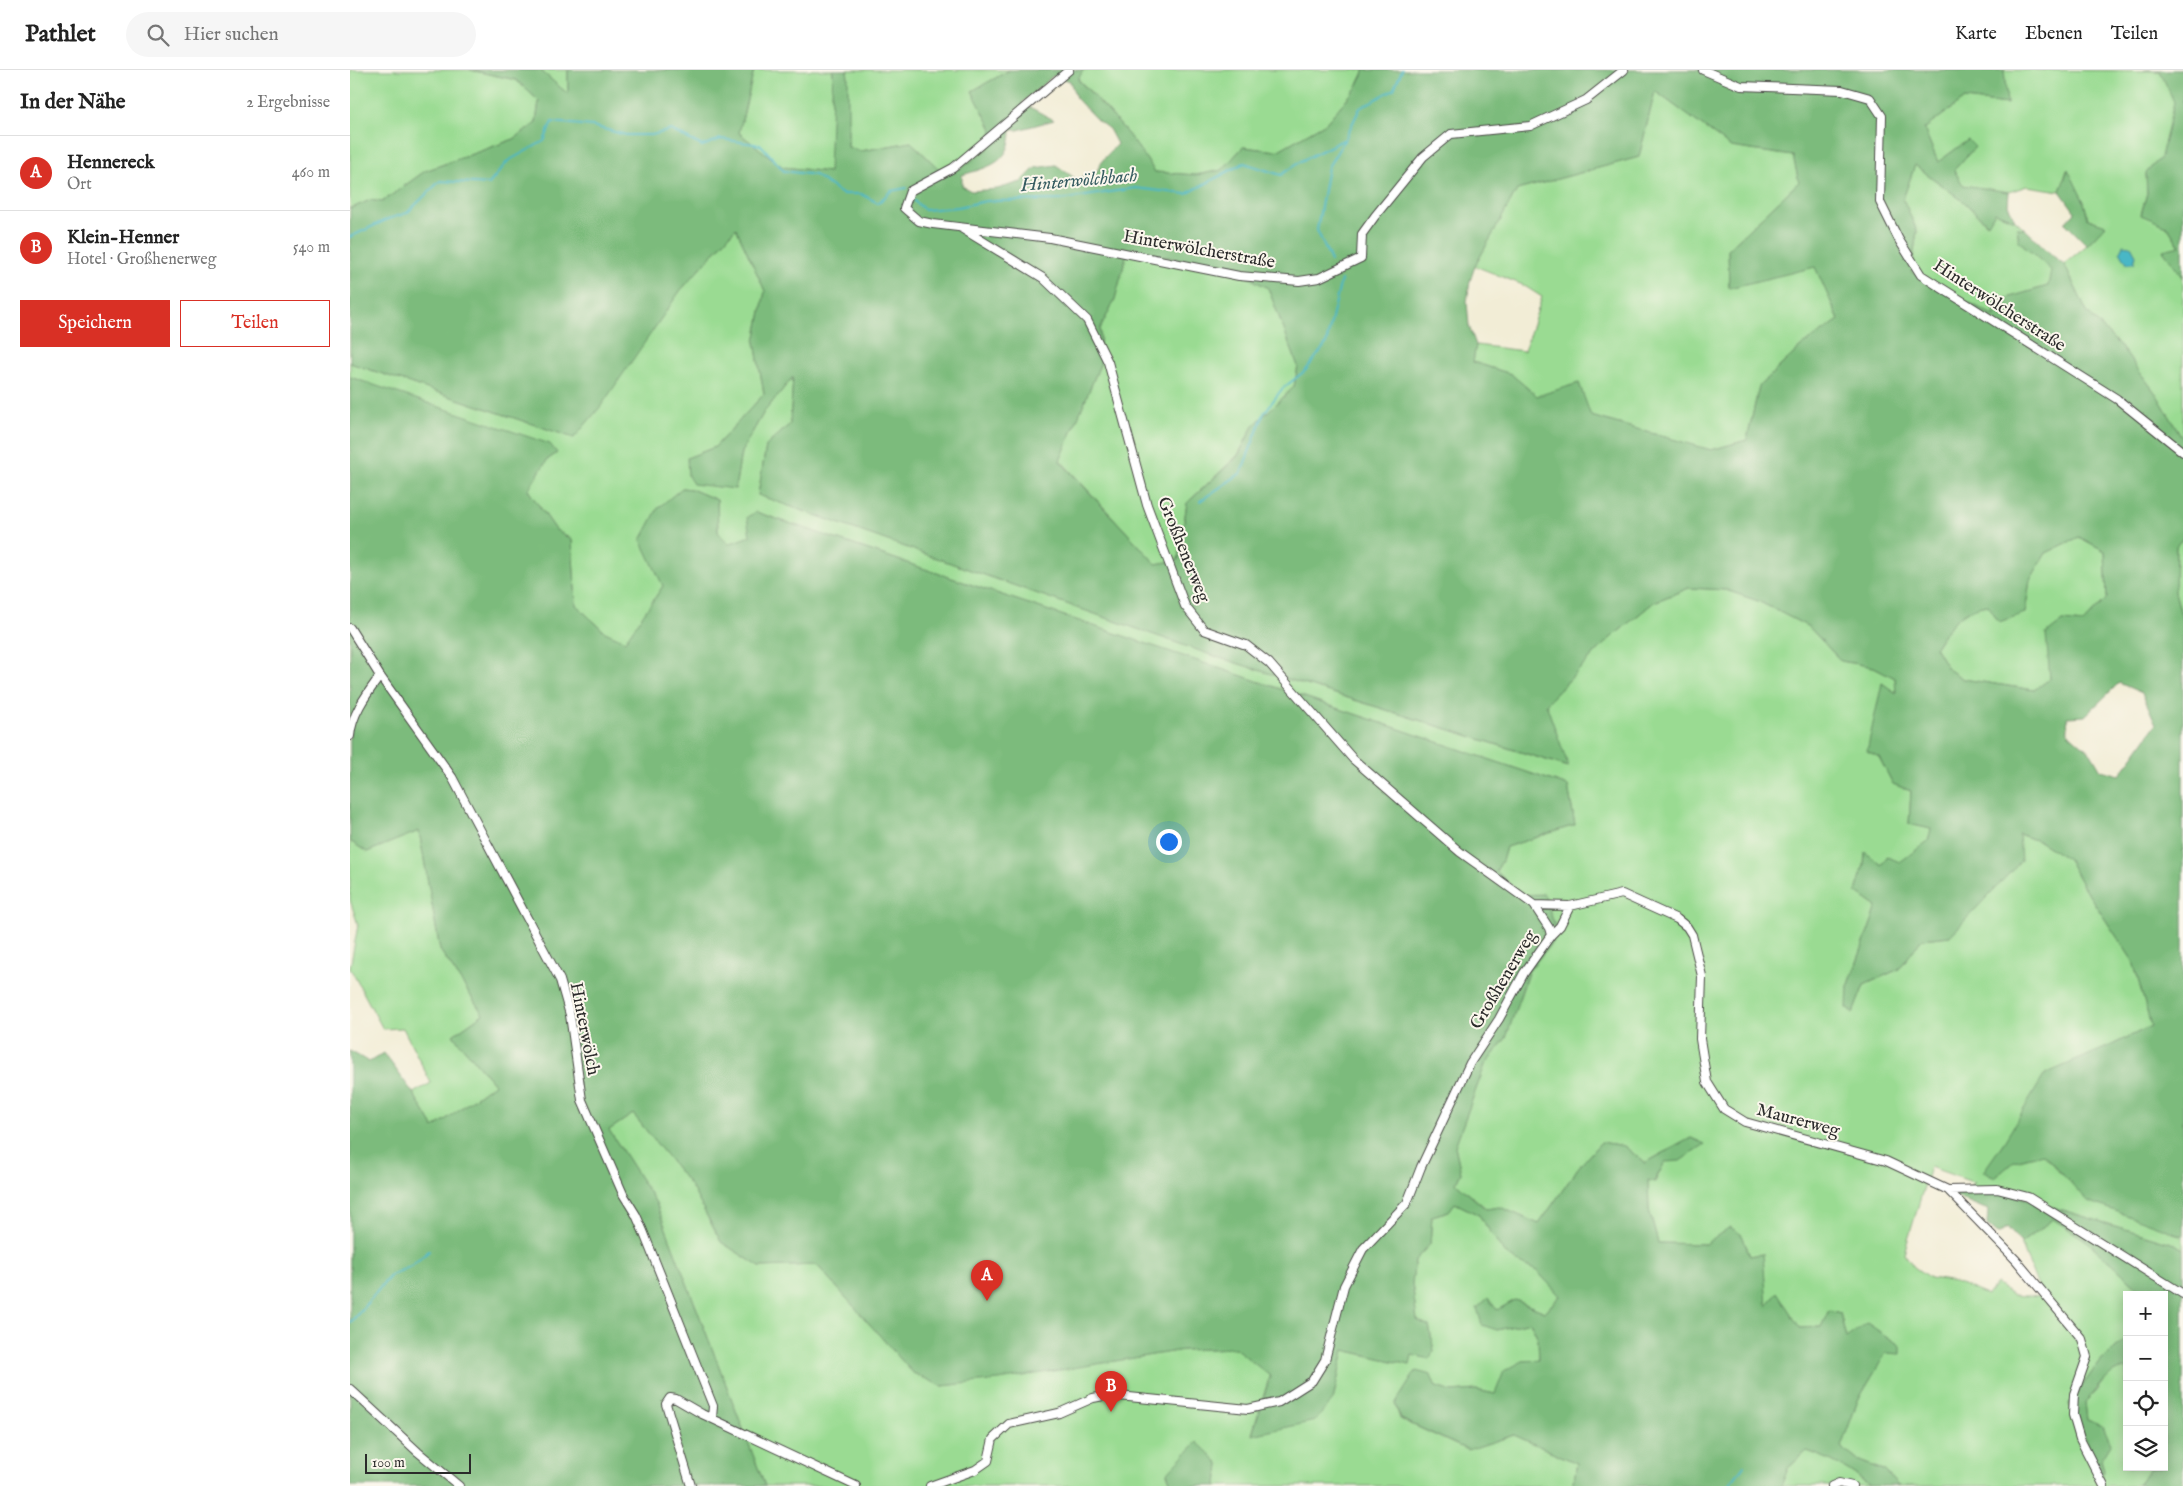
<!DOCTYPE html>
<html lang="de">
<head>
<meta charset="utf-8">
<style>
  body { margin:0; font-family:"IM FELL English",serif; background:#f6f6f6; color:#222 }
  .controls { position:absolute; right:15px; bottom:15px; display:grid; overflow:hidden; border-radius:0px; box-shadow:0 2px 12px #0003 }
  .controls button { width:45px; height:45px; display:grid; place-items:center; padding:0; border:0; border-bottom:1px solid #e0e0e0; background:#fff; color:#222; font:25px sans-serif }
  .scale { position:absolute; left:15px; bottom:12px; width:106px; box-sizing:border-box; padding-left:5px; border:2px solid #2b2b2b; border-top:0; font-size:14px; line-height:18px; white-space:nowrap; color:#2b2b2b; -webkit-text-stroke:4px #fbf7ec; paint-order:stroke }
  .you { position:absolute; left:818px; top:771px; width:18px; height:18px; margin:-12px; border:4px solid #fff; border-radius:50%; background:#1a73e8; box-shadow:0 0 0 8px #1a73e833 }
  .badge { display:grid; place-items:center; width:32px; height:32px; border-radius:50%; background:#d93025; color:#fff; font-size:16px; font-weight:700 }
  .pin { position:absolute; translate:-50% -41px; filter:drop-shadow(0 1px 2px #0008) }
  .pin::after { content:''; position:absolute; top:26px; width:18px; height:15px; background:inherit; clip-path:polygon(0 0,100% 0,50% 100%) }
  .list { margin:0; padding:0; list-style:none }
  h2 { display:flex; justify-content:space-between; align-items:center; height:65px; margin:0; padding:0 20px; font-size:21px }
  h2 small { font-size:16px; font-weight:400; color:#767676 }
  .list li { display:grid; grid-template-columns:32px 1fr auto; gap:15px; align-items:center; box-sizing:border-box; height:75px; padding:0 20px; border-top:1px solid #e0e0e0 }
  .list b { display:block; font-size:19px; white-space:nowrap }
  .list p { margin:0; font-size:16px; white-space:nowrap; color:#767676 }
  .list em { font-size:16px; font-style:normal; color:#767676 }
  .actions { display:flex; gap:10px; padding:15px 20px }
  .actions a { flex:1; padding:11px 0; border:1px solid #d93025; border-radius:0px; text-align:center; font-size:18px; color:#d93025 }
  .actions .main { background:#d93025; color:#fff }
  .icon { flex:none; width:28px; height:28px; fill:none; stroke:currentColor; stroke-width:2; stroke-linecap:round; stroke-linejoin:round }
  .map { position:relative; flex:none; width:1833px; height:1416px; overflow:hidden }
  header { display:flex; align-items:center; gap:30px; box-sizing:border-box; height:70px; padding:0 25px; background:#fff; border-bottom:1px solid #e0e0e0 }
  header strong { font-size:24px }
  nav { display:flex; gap:28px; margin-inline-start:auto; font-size:18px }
  .search { width:350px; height:45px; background:#f6f6f6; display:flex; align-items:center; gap:12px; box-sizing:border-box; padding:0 18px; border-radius:28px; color:#767676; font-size:19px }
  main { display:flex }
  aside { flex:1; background:#fff }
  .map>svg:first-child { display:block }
</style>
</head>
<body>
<header>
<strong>Pathlet</strong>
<div class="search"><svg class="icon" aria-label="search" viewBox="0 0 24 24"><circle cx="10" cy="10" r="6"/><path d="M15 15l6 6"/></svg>Hier suchen</div>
<nav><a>Karte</a><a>Ebenen</a><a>Teilen</a></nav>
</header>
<main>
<aside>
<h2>In der Nähe<small>2 Ergebnisse</small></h2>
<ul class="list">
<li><span class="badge">A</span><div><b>Hennereck</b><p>Ort</p></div><em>460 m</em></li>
<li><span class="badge">B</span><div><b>Klein-Henner</b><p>Hotel · Großhenerweg</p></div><em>540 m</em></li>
</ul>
<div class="actions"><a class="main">Speichern</a><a>Teilen</a></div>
</aside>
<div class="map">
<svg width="1833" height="1416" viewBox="0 0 1833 1416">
  <rect width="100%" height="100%" fill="#fbf7ec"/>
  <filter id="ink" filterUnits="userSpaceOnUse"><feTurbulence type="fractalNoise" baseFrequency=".02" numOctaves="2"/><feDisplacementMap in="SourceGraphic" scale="10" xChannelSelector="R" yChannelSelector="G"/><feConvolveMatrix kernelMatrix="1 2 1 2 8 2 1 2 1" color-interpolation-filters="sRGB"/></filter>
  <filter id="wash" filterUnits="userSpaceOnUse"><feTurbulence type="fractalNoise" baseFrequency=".0096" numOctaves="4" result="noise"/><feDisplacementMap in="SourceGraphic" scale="20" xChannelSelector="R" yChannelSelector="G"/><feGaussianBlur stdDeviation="1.12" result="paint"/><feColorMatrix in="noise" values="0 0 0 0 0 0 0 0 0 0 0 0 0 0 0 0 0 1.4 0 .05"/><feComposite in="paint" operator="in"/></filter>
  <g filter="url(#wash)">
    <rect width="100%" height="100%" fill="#f2edd6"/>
    <path fill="#9adb92" stroke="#62835e" d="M0,0H120L166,10L189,31L186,53L164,69L75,101L32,132L20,130L0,139Z
      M190,0H218V24Z
      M404,0H483L480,102L433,97L389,63Z
      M497,0H660L622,21L642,59L638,79L610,99H589L561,72L511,81L498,77Z
      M733,0H1015L1007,17L976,53L927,81L893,77L872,100L846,105L805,102C783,68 757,38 728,9Z
      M1654,0L1810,1L1825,32L1811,87L1796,103L1797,123L1791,144L1817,156L1830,177L1814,180L1833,207V369L1807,325L1770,276L1737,242L1714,194L1737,175L1755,155L1738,149L1734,132L1717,100L1710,121L1677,116L1659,122L1613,116L1604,100L1625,77L1617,71L1588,92L1574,59L1614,29L1657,34Z
      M1305,21L1381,77L1443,86L1449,112L1378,179L1379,217L1465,196L1489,250L1454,274L1409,316L1397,370L1361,380L1240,346L1229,313L1187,327L1161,304L1123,292L1126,275L1174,281L1192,227L1173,215L1125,196L1167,120L1289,87Z
      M1565,95L1613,131L1637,154L1645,142L1665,150L1675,159L1667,158L1669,171L1702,200L1698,216L1644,232L1645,247L1561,202L1567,161L1553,129Z
      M386,158L415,221L405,272L414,324L365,377L337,388L385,419L391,382L414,342L443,307L440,354L416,376L408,425L864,586L1218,697L1196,634L1257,571L1304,532L1339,518L1376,520L1408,531L1459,557L1491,591L1524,597L1545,608L1546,623L1532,613L1529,687L1543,714L1561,721L1559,754L1581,759L1579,771L1550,793L1532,795L1515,783L1514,795L1506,822L1527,837L1498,917L1503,943L1514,915L1549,899L1572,869L1600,866L1670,791L1668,764L1691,772L1718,789L1733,816L1783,891L1801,956L1764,974L1654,1072L1634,1102L1646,1107L1664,1091L1693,1084L1711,1104L1823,1163L1833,1166V1179L1825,1174L1652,1122L1611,1121L1625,1113L1580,1097L1554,1183L1564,1197L1580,1208L1605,1212L1637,1225L1646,1214L1662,1225L1692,1227L1671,1173L1703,1149L1737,1171L1786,1216L1793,1225H1777V1270L1751,1290L1719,1334L1754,1400L1751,1390L1752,1356L1737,1350L1735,1333L1747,1321L1760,1303L1776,1298L1777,1397H1813L1799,1399L1788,1416H1548L1535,1401L1507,1390L1491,1377L1508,1330L1536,1283L1496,1268L1490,1243L1479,1240L1471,1257L1450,1258L1427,1223L1417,1237L1412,1184L1400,1186L1392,1165L1355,1174L1308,1173L1299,1140L1298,1110L1305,1112L1315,1091L1354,1074L1341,1068L1295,1093L1274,1076L1251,1072L1228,1098L1189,1154L1150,1137L1137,1139L1106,1113L1111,1103L1105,1076L1135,995L1156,968L1178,903L1171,825L1146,801L1152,791L1156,777L1225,755L1218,716L406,442L401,466L378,474L368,462L367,430L341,419L332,418L313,516L275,572L255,562L226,535L222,470L206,460L178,420L197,390L207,383L0,307V293L224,368L330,221Z
      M778,179L885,200L918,218L948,296L944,317L903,356L888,385L837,433L828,490L806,494L710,390L751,292L750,259L765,229Z
      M1729,467L1755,481L1757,528L1733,553L1713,551L1700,609L1684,620L1613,609L1598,599L1585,577C1597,559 1613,535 1637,535C1649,535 1663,540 1675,543L1680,510L1696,483Z
      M1833,468V552L1825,522L1826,476Z
      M69,761L90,880L133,944L103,965L144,1014L84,1058L63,1023L81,1013L53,958L33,959L0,898L8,855L0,830V771L17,782Z
      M283,1044L341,1116L371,1172L410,1197L467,1195L563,1303L592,1316L649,1309L833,1280L885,1278L920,1305L902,1364L983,1330L994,1280L1060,1295L1062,1284L1084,1281L1079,1256L1067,1250L1062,1213L1065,1190L1080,1174L1082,1146L1099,1141L1105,1133L1129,1145L1153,1181L1167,1192L1187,1201L1210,1225L1195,1242L1165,1230L1147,1241L1138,1229L1127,1238L1147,1260L1180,1252L1188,1268L1189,1291H1173L1145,1324L1126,1320L1102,1322L1086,1317L1081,1305L1045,1334L1050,1349L1117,1380L1164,1365L1227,1393L1223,1416H867L869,1393L817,1403L822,1416H415L306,1133L259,1060Z
      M1457,1381C1481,1389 1501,1400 1520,1416H1431L1438,1398Z"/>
    <path fill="#7bbb7c" stroke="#537354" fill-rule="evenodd" d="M120,0H190L218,24V0H404L389,63L433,97L479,102L483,0H497L498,7V77L511,81L561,72L589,99H610L638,79L642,59L622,21L660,0H733L728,10C757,38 783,68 805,102L846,105L872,100L893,77L927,81L976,53L1007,17L1015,0H1654L1657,34L1614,29L1574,59L1588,92L1618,70L1625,77L1604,100L1613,115L1659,122L1658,135L1665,150L1645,142L1638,154L1613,131L1565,95L1553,129L1567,161L1561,202L1645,246L1643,232L1698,216L1701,200L1669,171L1667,158L1675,159L1703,186L1714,194L1737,242L1770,276L1807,325L1833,369V468L1826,476L1825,522L1833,552V1166L1738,1131L1693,1084L1664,1091L1646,1107L1633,1102L1654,1072L1695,1004L1764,974L1801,956L1783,891L1733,816L1718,789L1691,772L1669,764L1671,791L1600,866L1572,869L1549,899L1514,915L1503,943L1497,938L1498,917L1527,837L1506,822L1514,795L1515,782L1532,795L1537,787L1550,792L1578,771L1581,759L1559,754L1561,721L1543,714L1529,687L1517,681L1532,613L1546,623L1545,608L1524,597L1491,591L1459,557L1408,531L1376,520L1339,518L1304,532L1257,571L1196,634L1219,697L864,586L408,425L416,376L440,354L443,307L414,342L391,382L385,419L343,414L338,406L337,388L365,377L414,324L405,272L415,221L386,158L330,221L251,336L224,368L0,293V139L20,130L32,132L75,101L164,69L186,53L189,31L166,10ZM703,6L720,11L726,28L747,50L759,59L767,74L752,91L746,103L726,109L706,95L685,98L671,112L647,119L621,121L612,116V105C639,97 661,93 661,60H668L704,50L672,33ZM1305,21L1381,77L1443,86L1449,112L1378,179L1379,218L1465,197L1489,250L1454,274L1409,316L1397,370L1361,380L1241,346L1229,313L1187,326L1161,304L1123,292L1126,275L1119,256L1117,232L1120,211L1125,196L1167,120L1289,87ZM778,179L885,200L918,218L948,296L944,317L903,356L888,386L837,433L828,490L806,494L710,391L751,292L750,259L765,229ZM1729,467L1755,481L1757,528L1733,553L1713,551L1696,564L1700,609L1684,620L1613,609L1598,599L1585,577C1599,555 1611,539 1638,535L1649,552L1675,543L1680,510L1696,483ZM1769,613L1792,623L1806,654L1770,705L1751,700L1741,683L1718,663L1717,647L1735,646Z
      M1794,0H1833V207L1813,180L1830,176L1817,156L1791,145L1797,123L1796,103L1811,87L1824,32L1810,1Z
      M1718,99L1734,132L1738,149L1756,155L1737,175L1715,153L1725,142L1710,121Z
      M0,307L200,374L207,383L197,390L178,420L206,460L222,470L226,535L255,562L275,571L313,516L291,470L308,438L332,418L341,419L367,430L368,462L378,474L400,466L397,447L406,442L1218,716L1225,755L1156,777L1152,791L1146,801L1171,825L1194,824L1208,865L1178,902L1156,968L1135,995L1105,1076L1111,1103L1106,1113L1136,1139L1150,1137L1189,1154L1228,1098L1251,1072L1274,1076L1295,1093L1341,1068L1355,1074L1330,1091L1315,1092L1304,1112L1298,1110L1299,1140L1308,1173L1355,1174L1380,1157L1392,1165L1400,1186L1413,1184L1417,1236L1427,1222L1450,1258L1471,1257L1479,1240L1490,1243L1496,1268L1517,1253L1551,1276V1284L1536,1283L1508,1330L1491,1377L1507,1390L1535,1401L1548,1416H1520C1501,1400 1481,1389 1457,1381L1438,1398L1431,1416H1223L1227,1393L1164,1365L1118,1380L1051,1349L1045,1334L1066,1301L1081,1305L1086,1317L1102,1322L1126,1320L1145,1324L1154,1301L1173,1291L1189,1290L1188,1268L1180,1252L1147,1260L1132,1255L1127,1238L1138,1228L1147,1240L1165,1230L1195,1242L1210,1226L1187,1201L1167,1192L1153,1181L1129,1145L1105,1133L1099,1141L1082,1146L1080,1174L1065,1190L1062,1213L1067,1250L1079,1256L1084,1281L1079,1289L1062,1285L1060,1295L994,1280L983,1330L965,1351L902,1365L920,1306L885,1278L833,1280L649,1310L592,1316L563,1303L467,1195L410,1197L371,1172L341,1116L283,1044L259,1060L306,1133L415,1416H0V981L19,992L34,983L63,1023L84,1058L144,1014L103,965L133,944L90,880L69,761L17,782L0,771Z
      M1611,1121L1652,1122L1825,1174L1833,1179V1416H1788L1799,1399L1814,1397V1225H1793L1786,1216L1737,1171L1703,1149L1671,1173L1657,1157L1648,1164L1637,1155L1638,1140L1604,1126Z
      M1777,1270V1299C1758,1299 1748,1321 1735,1333L1737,1350L1753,1356L1761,1374L1751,1390L1754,1400L1752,1405L1719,1334L1751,1290Z
      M847,1372L869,1393L867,1416H822L817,1403Z"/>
    <path fill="#4ab7c6" stroke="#3a7178" d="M1773,175L1781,176L1786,185L1784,193H1777L1770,181Z"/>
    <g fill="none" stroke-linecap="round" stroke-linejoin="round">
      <path stroke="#4ab7c6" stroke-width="2" d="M564,131L575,140L608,137L636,131L711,130L785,118L836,124L894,93L931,105L951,91L995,69L1010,38L1044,19L1052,0
        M0,167L38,149L57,143L90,111L139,114L158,91L194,71L202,52L242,56L276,65H302L321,60L352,76L371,69L411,75L434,101L465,105L492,124H511L528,133L541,121L556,118
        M981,191L967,160L978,97L995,69
        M850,431L891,403L914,343L932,319L956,300L976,274L991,210
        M0,1253L41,1205L61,1196L79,1181
        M1379,1416L1394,1395"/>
    </g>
  </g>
  <g filter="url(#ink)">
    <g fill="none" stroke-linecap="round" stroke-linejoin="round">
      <g stroke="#494845" stroke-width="10">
        <path id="street" d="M719,0L603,98L560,121L554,138L569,151L583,154L700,168L889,206L949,211L969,208L1011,188L1012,164L1025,146L1073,87L1101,64L1180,56L1236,30L1274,0
          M1353,0L1391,16L1492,20L1520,28L1532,46L1530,132L1549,170L1571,205L1767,329L1833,382
          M0,558L30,606L102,707L210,910L220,945L232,1030L273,1124L286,1145L293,1161L363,1336L362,1348
          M0,666C2,643 17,624 30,606
          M1184,835L1220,836L1272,824L1327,849L1337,857L1342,865L1352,906L1350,969L1357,1012L1374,1039L1395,1052L1536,1091L1598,1120L1647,1119L1678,1127L1833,1224
          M1201,865L1210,856L1220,836
          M1598,1120L1666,1190L1732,1269L1737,1287L1724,1324L1723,1345L1730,1369L1754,1416
          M0,1319L68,1382L109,1416
          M341,1416L316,1334L320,1328L326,1329L352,1344L506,1416
          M580,1416L625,1400L638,1391L643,1369L659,1354L709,1343L743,1328L759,1325L898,1339L929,1332L962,1311L975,1290L994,1216L1013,1179L1057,1133L1071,1097L1120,993L1149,949L1174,903L1201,865L1199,858L1184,835L1110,782L1003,689L919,593L896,575L854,560L835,536L797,435L758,292L737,250L693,208L611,158
          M1482,1416L1489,1413L1502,1416"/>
      </g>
      <use href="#street" stroke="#fff" stroke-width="8"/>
    </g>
  </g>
  <g text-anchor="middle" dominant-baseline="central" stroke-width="4" stroke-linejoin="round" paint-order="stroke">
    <g font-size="18" fill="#2b2b2b" stroke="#fbf7ec">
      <text transform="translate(849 180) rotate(10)">Hinterwölcherstraße</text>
      <text transform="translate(1649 236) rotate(33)">Hinterwölcherstraße</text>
      <text transform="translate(833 480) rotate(68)">Großhenerweg</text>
      <text transform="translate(1154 910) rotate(-59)">Großhenerweg</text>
      <text transform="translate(234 959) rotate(79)">Hinterwölch</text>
      <text transform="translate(1448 1051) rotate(15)">Maurerweg</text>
    </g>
    <g font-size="19" font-style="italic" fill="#365c61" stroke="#fbf7ec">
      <text transform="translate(729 111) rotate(-5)">Hinterwölchbach</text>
    </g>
  </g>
</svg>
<div class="controls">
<button>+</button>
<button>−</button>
<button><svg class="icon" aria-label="locate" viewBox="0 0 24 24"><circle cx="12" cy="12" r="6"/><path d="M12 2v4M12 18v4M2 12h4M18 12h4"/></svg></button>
<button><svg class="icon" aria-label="layers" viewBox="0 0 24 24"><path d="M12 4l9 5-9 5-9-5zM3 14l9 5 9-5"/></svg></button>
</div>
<div class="scale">100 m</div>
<div class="you"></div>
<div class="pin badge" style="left:637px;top:1231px">A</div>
<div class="pin badge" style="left:761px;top:1342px">B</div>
</div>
</main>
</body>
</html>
